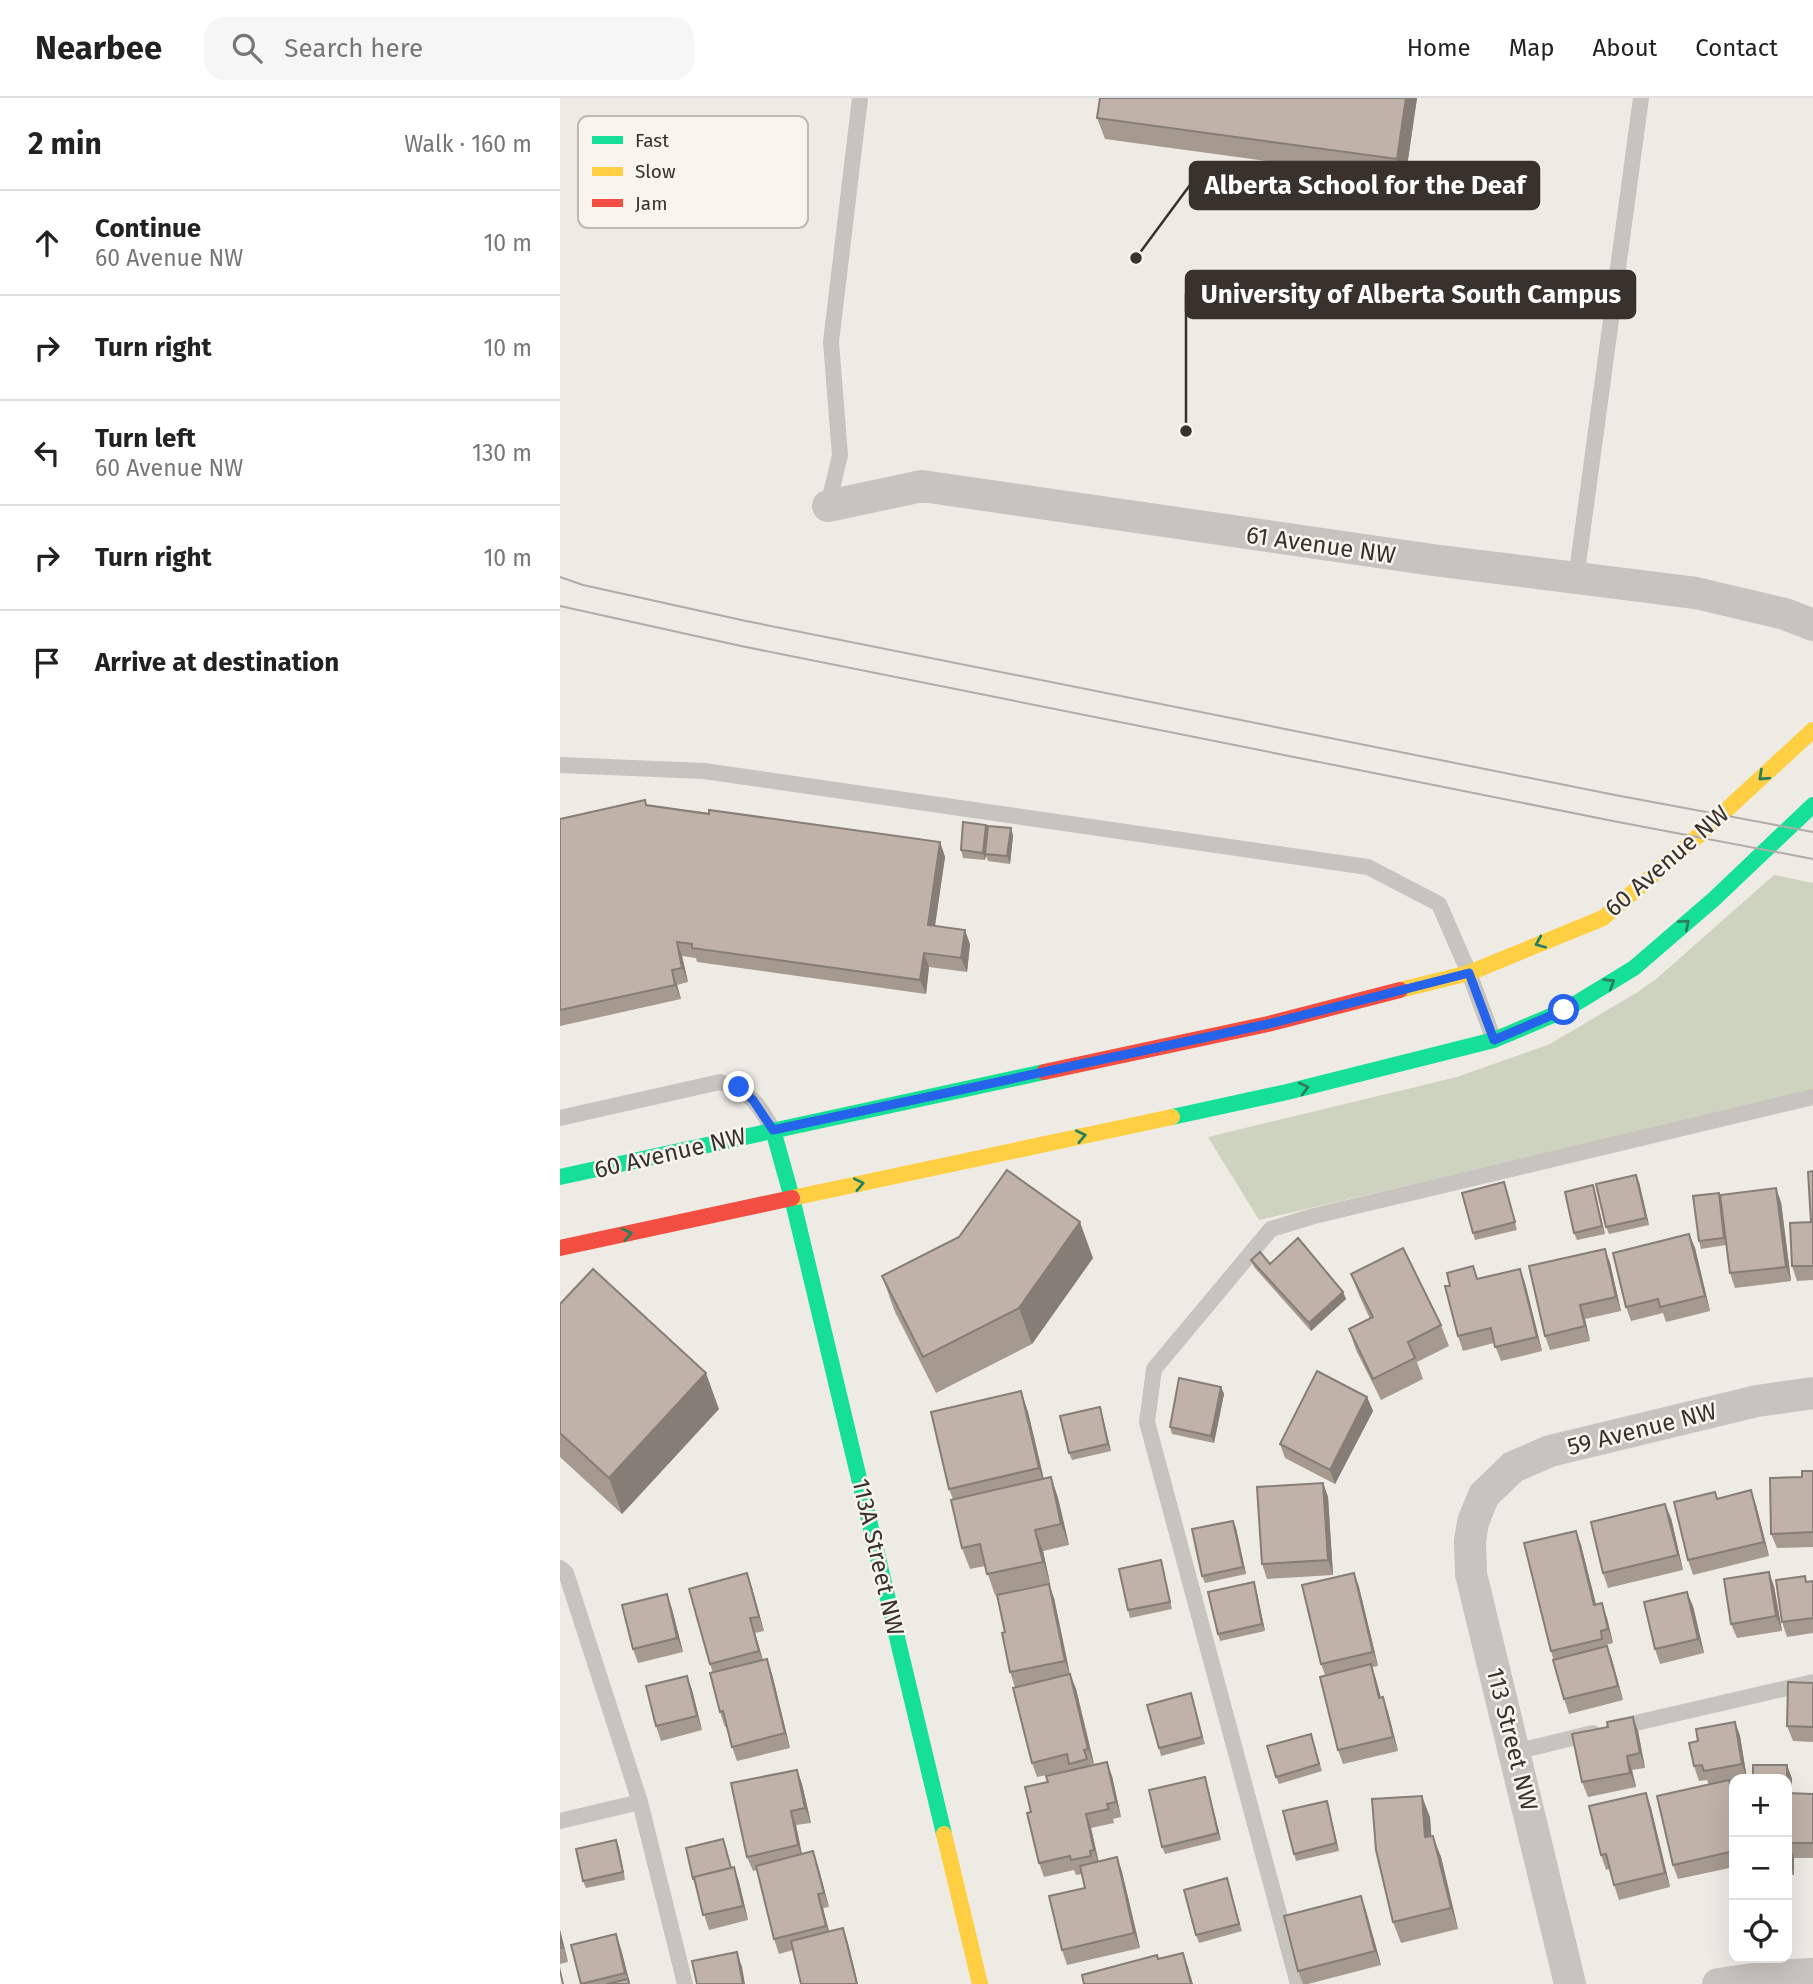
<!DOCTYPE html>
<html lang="en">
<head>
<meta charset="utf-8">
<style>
  body { margin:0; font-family:"Fira Sans",sans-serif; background:#f6f6f6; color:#222 }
  .controls { position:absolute; right:21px; bottom:21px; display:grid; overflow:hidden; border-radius:14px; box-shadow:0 7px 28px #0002 }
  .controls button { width:63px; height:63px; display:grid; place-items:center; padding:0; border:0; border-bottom:2px solid #e0e0e0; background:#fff; color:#222; font:35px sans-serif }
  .stop { position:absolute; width:21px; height:21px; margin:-16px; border:5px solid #2563eb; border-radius:50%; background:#fff }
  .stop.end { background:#2563eb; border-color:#fff; box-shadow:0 2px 7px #0008 }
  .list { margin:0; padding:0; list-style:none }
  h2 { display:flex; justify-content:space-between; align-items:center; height:91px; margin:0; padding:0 28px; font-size:30px }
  h2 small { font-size:23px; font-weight:400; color:#767676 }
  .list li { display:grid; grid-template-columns:46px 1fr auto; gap:21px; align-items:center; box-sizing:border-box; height:105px; padding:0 28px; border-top:2px solid #e0e0e0 }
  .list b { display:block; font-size:26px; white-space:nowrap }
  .list p { margin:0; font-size:23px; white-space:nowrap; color:#767676 }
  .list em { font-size:23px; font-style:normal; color:#767676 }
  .icon { flex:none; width:38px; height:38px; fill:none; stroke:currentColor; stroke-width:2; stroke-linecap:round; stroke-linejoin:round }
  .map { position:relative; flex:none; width:1253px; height:1886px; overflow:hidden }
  header { display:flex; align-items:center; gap:42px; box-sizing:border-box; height:98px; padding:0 35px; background:#fff; border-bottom:2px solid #e0e0e0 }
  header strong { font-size:33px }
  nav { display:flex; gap:38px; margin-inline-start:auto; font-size:24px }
  .search { width:490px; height:63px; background:#f6f6f6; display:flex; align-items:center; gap:18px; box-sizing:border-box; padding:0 24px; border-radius:21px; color:#767676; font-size:26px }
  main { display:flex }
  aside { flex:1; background:#fff }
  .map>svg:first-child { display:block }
</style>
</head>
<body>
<header>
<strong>Nearbee</strong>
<div class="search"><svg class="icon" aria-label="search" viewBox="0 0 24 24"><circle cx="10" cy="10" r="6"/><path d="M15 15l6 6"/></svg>Search here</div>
<nav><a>Home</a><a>Map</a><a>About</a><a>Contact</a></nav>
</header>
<main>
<aside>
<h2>2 min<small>Walk · 160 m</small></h2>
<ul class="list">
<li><svg class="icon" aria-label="ahead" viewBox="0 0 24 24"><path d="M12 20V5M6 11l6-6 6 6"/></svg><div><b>Continue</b><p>60 Avenue NW</p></div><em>10 m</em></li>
<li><svg class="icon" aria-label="right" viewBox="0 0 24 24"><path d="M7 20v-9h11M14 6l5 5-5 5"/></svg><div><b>Turn right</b></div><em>10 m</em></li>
<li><svg class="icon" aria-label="left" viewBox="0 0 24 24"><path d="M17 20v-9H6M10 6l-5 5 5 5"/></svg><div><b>Turn left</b><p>60 Avenue NW</p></div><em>130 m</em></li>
<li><svg class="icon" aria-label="right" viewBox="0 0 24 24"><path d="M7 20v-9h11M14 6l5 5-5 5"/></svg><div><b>Turn right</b></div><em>10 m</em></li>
<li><svg class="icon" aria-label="arrive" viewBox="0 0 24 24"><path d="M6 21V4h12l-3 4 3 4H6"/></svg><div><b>Arrive at destination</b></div></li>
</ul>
</aside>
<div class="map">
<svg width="1253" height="1886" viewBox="0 0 1253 1886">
  <rect width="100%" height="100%" fill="#eeebe5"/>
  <path fill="#ced3c0" d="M1214,777L1253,785V993L699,1122L648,1039L897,979L990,946L1076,895L1095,882Z"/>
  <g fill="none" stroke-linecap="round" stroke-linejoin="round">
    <path stroke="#c7c3be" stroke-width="16" d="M268,408L280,357L271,244L300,0
      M1016,481L1081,0
      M0,667L144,673L808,769L879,806L909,875L934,942
      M0,1020L160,984C189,992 199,1006 213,1032
      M0,1470L6,1475L80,1704L125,1886
      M1054,1630L1253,1584
      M955,1654L1033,1635
      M0,1723L80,1704
      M738,1886L587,1324L594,1271L711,1131L754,1118L1253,999"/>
    <path stroke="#c7c3be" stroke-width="32" d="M268,408L362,388L873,462L1136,495L1225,516L1253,527
      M1010,1886L911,1476L910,1443L913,1424L924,1397L953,1369L990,1353L1197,1303L1253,1295
      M1158,1886L1214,1878L1253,1876"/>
    <path stroke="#16e098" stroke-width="16" d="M612,1019L727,994L934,942L1005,912L1074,870L1154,801L1253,707
      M213,1032L232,1100L384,1736
      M0,1079L484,974"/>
    <path stroke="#ffcf43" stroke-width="16" d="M840,892L909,875L1043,820L1138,738L1253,632
      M232,1100L612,1019
      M384,1736L420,1886"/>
    <path stroke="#f24e42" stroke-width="16" d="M484,974L708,926L840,892
      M0,1150L232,1100"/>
    <path stroke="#afaca8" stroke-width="2" d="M0,479L23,487L186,523L1055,697L1253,734
      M0,508L181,548L1053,723L1253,761"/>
  </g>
  <path fill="#a59990" d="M857,0L845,82L545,41L537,20Z
    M85,702L87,707L380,744L385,759L375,828L410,846L407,874L369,869L366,896L137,864L136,860L122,858L128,884L117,887L121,901L0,928V721Z
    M426,727L428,732L451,730L453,738L450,766L428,763L426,758L425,762L403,760L401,752Z
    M1253,1073V1182L1237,1183L1232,1168L1251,1124Z
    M944,1084L957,1132L915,1142L913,1135Z
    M1079,1084L1089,1127L1049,1136L1046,1129Z
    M1035,1095L1045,1136L1017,1142L1014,1135Z
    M1160,1098L1221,1104L1231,1183L1175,1190L1170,1175L1166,1147L1141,1151L1139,1143Z
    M1129,1136L1135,1150L1150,1213L1106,1224L1103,1215L1071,1223L1066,1209Z
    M1045,1151L1050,1165L1061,1213L1025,1221L1030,1243L990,1252L985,1238Z
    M533,1160L472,1246L376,1295L335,1214L322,1178Z
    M691,1162L710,1166L783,1194L786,1201L751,1233L694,1169Z
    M960,1171L965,1185L982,1253L941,1263L934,1245L903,1253L898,1238L918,1181Z
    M791,1176L881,1227L889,1248L857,1264L863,1281L821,1302L796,1252L789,1231L810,1221L799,1197Z
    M0,1206L159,1311L62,1416L0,1359Z
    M661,1289L664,1296L654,1345L612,1336L610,1329Z
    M461,1293L468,1314L484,1381L491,1379L498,1400L509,1447L483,1453L490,1485L457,1492L494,1500L510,1576L516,1591L534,1666L530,1667V1668L552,1678L561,1719L553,1721L554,1725L531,1730L539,1764L557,1759L562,1774L580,1850L507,1867L502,1852L525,1790L522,1776L516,1777L514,1772L484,1779L479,1765L471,1714L488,1684L511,1672L477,1679L472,1665L476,1584L455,1589L450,1574L445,1534L437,1497H435L425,1468L410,1471L402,1450L393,1401L389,1391Z
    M807,1299L813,1313L775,1386L725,1360L720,1346Z
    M540,1309L551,1353L512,1362L509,1355Z
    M1253,1373V1449L1217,1450L1211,1436Z
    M763,1385L768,1399L773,1477L707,1481L702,1466Z
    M1155,1394L1158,1401L1196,1407L1209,1458L1133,1477L1128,1462Z
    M1111,1420L1123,1472L1048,1490L1043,1475Z
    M673,1423L676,1430L686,1476L645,1485L642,1478Z
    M1016,1433L1021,1447L1036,1507L1047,1520L1053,1545L1046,1547L1047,1548L1052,1562L1063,1602L1009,1616L1004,1601L991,1553Z
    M601,1462L603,1469L612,1511L570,1520L568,1512Z
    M187,1475L192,1490L204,1533L195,1535L203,1562L212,1576L230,1650L177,1663L172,1649L167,1628L165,1629L160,1614L153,1575L150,1566Z
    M794,1475L799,1489L818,1568L812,1569L821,1600L828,1614L838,1653L783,1666L778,1652L765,1577L761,1566Z
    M1253,1483V1535L1227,1539L1222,1524L1247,1484Z
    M1214,1488L1222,1533L1177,1540L1171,1526Z
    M696,1491L705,1533L660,1543L658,1536Z
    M107,1496L112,1511L123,1554L78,1565L73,1551Z
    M1133,1508L1144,1555L1100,1566L1095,1551Z
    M127,1578L132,1592L142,1632L101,1643L96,1628Z
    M1253,1585V1644L1233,1643L1227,1628Z
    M631,1595L645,1646L601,1658L599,1650Z
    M1175,1624L1180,1638L1187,1681H1174V1683L1170,1684L1174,1696V1769L1118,1781L1113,1767L1149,1687L1147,1682L1139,1683L1134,1668L1138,1643Z
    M1078,1633L1085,1670L1072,1672L1076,1689L1028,1699L1022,1684Z
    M751,1636L762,1673L719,1686L716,1679Z
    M1227,1667L1232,1681V1695L1253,1696V1760H1234V1777H1227Z
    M237,1672L242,1686L251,1725L236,1727L242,1756L253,1753L258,1768L269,1809L263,1810L269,1833L288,1845L233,1852L219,1856L214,1841L197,1772L193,1773L187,1759Z
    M645,1679L661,1742L605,1756L602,1749Z
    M1086,1695L1091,1710L1110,1789L1059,1802L1054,1787L1050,1771L1046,1772L1041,1757Z
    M767,1703L779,1753L736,1763L734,1756Z
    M870,1719L871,1738L881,1759L898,1831L841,1845L833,1824Z
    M163,1741L171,1770L174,1769L179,1784L188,1822L149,1832L133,1781Z
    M56,1742L59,1750L65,1782L26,1790L23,1783Z
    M669,1788L682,1833L639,1845L636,1837Z
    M801,1798L806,1813L821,1867L748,1886H743L738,1873Z
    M0,1832L8,1864L0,1866Z
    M56,1836L61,1851L70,1886H21Z"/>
  <path fill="#867d76" d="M846,0H857L845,82L837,61Z
    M426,727L428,734L425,762L423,755Z
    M451,730L453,738L450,766L447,758Z
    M380,744L385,759L373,841L368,827Z
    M405,832L410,846L407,874L401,860Z
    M117,844L122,858L128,884L122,870Z
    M364,855L369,869L366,896L360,882Z
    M112,872L117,887L121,901L115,887Z
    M1076,1077L1079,1084L1089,1127L1086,1120Z
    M1033,1087L1035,1095L1045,1136L1042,1128Z
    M1216,1090L1221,1104L1231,1183L1226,1169Z
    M520,1124L533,1160L472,1246L459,1210Z
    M1129,1136L1135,1150L1150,1213L1145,1198Z
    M1045,1151L1050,1165L1061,1213L1056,1199Z
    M960,1171L965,1185L982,1253L977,1239Z
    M783,1194L786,1201L751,1233L749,1225Z
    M1020,1207L1025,1221L1030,1243L1025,1228Z
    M146,1275L159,1311L62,1416L49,1380Z
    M661,1289L664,1296L654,1345L651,1338Z
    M461,1293L468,1314L486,1391L479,1370Z
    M807,1299L813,1313L775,1386L770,1372Z
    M540,1309L542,1316L551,1353L548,1346Z
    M491,1379L498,1400L509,1447L501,1426Z
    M763,1385L768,1399L773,1477L768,1462Z
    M1191,1392L1196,1407L1209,1458L1204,1444Z
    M1105,1406L1111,1420L1123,1472L1118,1457Z
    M673,1423L676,1430L686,1476L683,1469Z
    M475,1432L483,1453L490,1485L483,1464Z
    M1016,1433L1021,1447L1040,1522L1034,1507Z
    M1209,1474L1214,1488L1222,1533L1216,1518Z
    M187,1475L192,1490L204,1533L199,1519Z
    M794,1475L799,1489L818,1568L813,1554Z
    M694,1484L696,1491L705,1533L702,1526Z
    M489,1486L494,1500L510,1577L505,1563Z
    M1127,1494L1133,1508L1144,1555L1138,1541Z
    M107,1496L112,1511L123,1554L117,1540Z
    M1042,1505L1047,1520L1053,1545L1048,1531Z
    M190,1520L195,1535L204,1567L199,1553Z
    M1047,1548L1052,1562L1063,1602L1058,1588Z
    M207,1561L212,1576L230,1650L225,1635Z
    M811,1566L816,1581L825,1615L819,1600Z
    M510,1576L516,1591L534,1666L528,1651Z
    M127,1578L132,1592L142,1632L137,1618Z
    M823,1599L828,1614L838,1653L833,1639Z
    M1073,1619L1078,1633L1085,1670L1080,1655Z
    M1175,1624L1180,1638L1187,1681L1182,1666Z
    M1067,1658L1072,1672L1076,1689L1070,1675Z
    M547,1664L552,1678L561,1719L556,1704Z
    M1227,1667L1232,1681V1710L1227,1696Z
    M237,1672L242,1686L251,1725L245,1710Z
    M645,1679L647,1686L661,1742L658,1735Z
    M1086,1695L1091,1710L1110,1789L1105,1775Z
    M862,1698L870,1719L873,1760L865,1739Z
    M767,1703L769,1710L779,1753L776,1745Z
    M231,1713L236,1727L243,1762L238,1747Z
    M526,1716L531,1730L539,1767L534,1752Z
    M873,1738L881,1759L898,1831L891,1810Z
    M56,1742L59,1750L65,1782L63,1774Z
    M1229,1745L1234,1760V1777L1229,1763Z
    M253,1753L258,1768L269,1809L264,1795Z
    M557,1759L562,1774L580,1850L574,1835Z
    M174,1769L179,1784L188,1822L183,1808Z
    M258,1796L263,1810L271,1842L266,1828Z
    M801,1798L806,1813L821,1867L815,1853Z
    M283,1830L288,1845L298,1886H297Z
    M0,1832L8,1864L0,1838Z
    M56,1836L61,1851L70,1886L65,1875Z
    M177,1854L182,1869L185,1886H183Z
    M623,1855L628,1869L633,1886H631Z
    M0,1869L4,1886H2L0,1877Z"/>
  <path fill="#c0b2a8" stroke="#867d76" stroke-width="2" d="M540,0H846L837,61L537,20Z
    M85,702L86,707L149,716V712L380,744L368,827L405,832L401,860L364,855L360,882L132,850V846L117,844L122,870L112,872L115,887L0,912V721Z
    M403,724L426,727L423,755L401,752Z
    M428,728L451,730L447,758L425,756Z
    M447,1072L520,1124L459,1210L363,1259L322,1178L399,1139Z
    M1253,1073V1168H1232L1230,1125L1251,1124L1248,1074Z
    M1076,1077L1086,1120L1046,1129L1036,1086Z
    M944,1084L955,1124L913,1135L902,1095Z
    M1033,1087L1042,1128L1014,1135L1005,1094Z
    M1216,1090L1226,1169L1170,1175L1160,1097Z
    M1159,1095L1164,1140L1139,1143L1133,1098Z
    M1129,1136L1145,1198L1100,1209L1098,1201L1066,1209L1053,1155Z
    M738,1140L783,1194L749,1225L691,1162L700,1154L710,1166Z
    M843,1150L881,1227L848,1244L855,1260L813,1281L789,1231L813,1219L791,1176Z
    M1045,1151L1056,1199L1020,1207L1025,1228L985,1238L969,1168Z
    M913,1168L917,1181L960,1171L977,1239L935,1249L931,1230L898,1238L885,1188H890L887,1175Z
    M33,1171L146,1275L49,1380L0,1335V1206Z
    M757,1273L807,1299L770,1372L720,1346Z
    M619,1280L661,1289L651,1338L610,1329Z
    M461,1293L479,1370L389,1391L371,1314Z
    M540,1309L548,1346L509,1355L500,1318Z
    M1242,1373H1253V1434L1211,1436L1210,1380L1242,1379Z
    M491,1379L501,1426L475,1432L483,1464L427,1476L420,1446L402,1450L391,1402Z
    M763,1385L768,1462L702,1466L697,1389Z
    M1191,1392L1204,1444L1128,1462L1114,1404L1155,1394L1157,1401Z
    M1105,1406L1118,1457L1043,1475L1031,1424Z
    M673,1423L683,1469L642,1478L632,1431Z
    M1016,1433L1034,1507L1042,1505L1048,1531L1041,1533L1042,1541L991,1553L964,1445Z
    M601,1462L610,1504L568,1512L559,1471Z
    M1209,1474L1216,1518L1171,1526L1164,1481Z
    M187,1475L199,1519L190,1520L199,1553L150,1566L129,1491Z
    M794,1475L813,1554L761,1566L742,1487Z
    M1245,1478L1246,1484L1253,1483V1520L1222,1524L1216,1482Z
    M694,1484L702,1526L658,1536L648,1494Z
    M489,1486L505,1563L450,1574L442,1535L445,1534L437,1497Z
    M1127,1494L1138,1541L1095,1551L1084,1504Z
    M107,1496L117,1540L73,1551L62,1507Z
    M1047,1548L1058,1588L1004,1601L993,1562Z
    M207,1561L225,1635L172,1649L163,1613L160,1614L150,1575Z
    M811,1566L819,1600L823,1599L833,1639L778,1652L760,1579Z
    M510,1576L528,1651L524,1652L527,1661L509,1666L507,1656L472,1665L453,1590Z
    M127,1578L137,1618L96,1628L86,1588Z
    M1228,1584L1253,1585V1629L1227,1628Z
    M631,1595L642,1639L599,1650L587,1607Z
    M1073,1619L1080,1655L1067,1658L1070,1675L1022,1684L1012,1636L1048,1629L1047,1624Z
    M1175,1624L1182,1666L1144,1673L1142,1667L1134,1668L1129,1645L1138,1643L1136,1631Z
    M751,1636L759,1666L716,1679L707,1648Z
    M547,1664L556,1704L547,1706L549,1711L526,1716L534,1752L530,1753L531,1758L511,1762L510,1758L479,1765L467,1715L471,1714L465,1689L488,1684L486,1678Z
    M1193,1667H1227V1681H1193Z
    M237,1672L245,1710L231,1713L238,1747L187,1759L171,1685Z
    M645,1679L658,1735L602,1749L589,1692Z
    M1169,1682L1174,1704V1753L1113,1767L1097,1698Z
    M1086,1695L1105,1775L1054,1787L1046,1756L1041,1757L1029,1708Z
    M1227,1695L1253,1696V1745H1229V1763H1227Z
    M862,1698L865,1739L873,1738L891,1810L833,1824L816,1752L812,1701Z
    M767,1703L776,1745L734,1756L723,1713Z
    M163,1741L171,1770L134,1779V1781H133L126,1750Z
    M56,1742L63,1774L23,1783L16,1751Z
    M253,1753L264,1795L258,1796L266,1828L214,1841L196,1768Z
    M557,1759L574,1835L502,1852L489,1798L525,1790L520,1768Z
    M174,1769L183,1808L143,1817L134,1779Z
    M667,1780L679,1826L636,1837L624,1792Z
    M801,1798L815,1853L738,1873L724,1818Z
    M283,1830L297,1886H241L231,1843Z
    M56,1836L65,1875L21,1886L11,1847Z
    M0,1838L3,1849L0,1850Z
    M177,1854L183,1886H137L132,1863Z
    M623,1855L631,1886H524L522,1877L597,1857L598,1861Z
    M68,1881L69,1886H47Z"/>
  <defs><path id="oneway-chevron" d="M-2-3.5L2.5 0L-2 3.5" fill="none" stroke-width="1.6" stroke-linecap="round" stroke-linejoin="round" transform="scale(1.75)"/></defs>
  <g stroke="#29805d">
    <use href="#oneway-chevron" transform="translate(1203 678) rotate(137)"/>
    <use href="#oneway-chevron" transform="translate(1125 826) rotate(-40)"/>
    <use href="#oneway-chevron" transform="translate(980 845) rotate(157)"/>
    <use href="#oneway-chevron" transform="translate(1050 885) rotate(-31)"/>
    <use href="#oneway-chevron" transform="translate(744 990) rotate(-14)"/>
    <use href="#oneway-chevron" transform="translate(521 1038) rotate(-12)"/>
    <use href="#oneway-chevron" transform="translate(299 1086) rotate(-12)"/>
    <use href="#oneway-chevron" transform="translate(67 1136) rotate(-12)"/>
  </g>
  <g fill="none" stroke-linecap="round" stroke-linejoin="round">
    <path stroke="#2563eb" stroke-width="9" d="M179,989L193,1002L213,1032L708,926L909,875L934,942L1004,912"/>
  </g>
  <g text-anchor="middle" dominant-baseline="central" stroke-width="5" stroke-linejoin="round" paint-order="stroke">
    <g font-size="24" fill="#38312c" stroke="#f9f5ee">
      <text transform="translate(761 447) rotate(8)">61 Avenue NW</text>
      <text transform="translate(1107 763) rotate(-41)">60 Avenue NW</text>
      <text transform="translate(110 1055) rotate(-13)">60 Avenue NW</text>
      <text transform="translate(1082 1331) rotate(-14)">59 Avenue NW</text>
      <text transform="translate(318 1459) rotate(77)">113A Street NW</text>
      <text transform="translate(952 1641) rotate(76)">113 Street NW</text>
    </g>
  </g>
  <rect x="18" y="18" width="230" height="112" rx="10" fill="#f9f5ee" stroke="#bfbab4" stroke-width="2"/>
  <rect x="32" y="38" width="31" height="8" fill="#16e098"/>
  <rect x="32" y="69" width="31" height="9" fill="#ffcf43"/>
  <rect x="32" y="101" width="31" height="8" fill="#f24e42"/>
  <g font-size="19" fill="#38312c">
    <text x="75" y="49">Fast</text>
    <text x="75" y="80">Slow</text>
    <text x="75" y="112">Jam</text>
  </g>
  <path fill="none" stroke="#38312c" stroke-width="2.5" d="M576 160L630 87M626 333L626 196"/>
  <g fill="#38312c" stroke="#f9f5ee" stroke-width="2.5">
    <circle cx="576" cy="160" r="7"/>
    <circle cx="626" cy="333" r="7"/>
  </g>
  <g fill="#38312c" stroke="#38312c" stroke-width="2.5">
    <rect x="630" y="64" width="349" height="47" rx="7"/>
    <rect x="626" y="173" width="449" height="47" rx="7"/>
  </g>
  <g font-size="26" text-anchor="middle" font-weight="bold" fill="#fff">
    <text x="805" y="96">Alberta School for the Deaf</text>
    <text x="851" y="205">University of Alberta South Campus</text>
  </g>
</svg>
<div class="controls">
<button>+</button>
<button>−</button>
<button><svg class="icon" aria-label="locate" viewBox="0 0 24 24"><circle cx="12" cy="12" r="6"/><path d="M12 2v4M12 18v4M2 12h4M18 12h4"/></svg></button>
</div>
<div class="stop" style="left:1004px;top:912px"></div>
<div class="stop end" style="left:179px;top:989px"></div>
</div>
</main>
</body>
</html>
